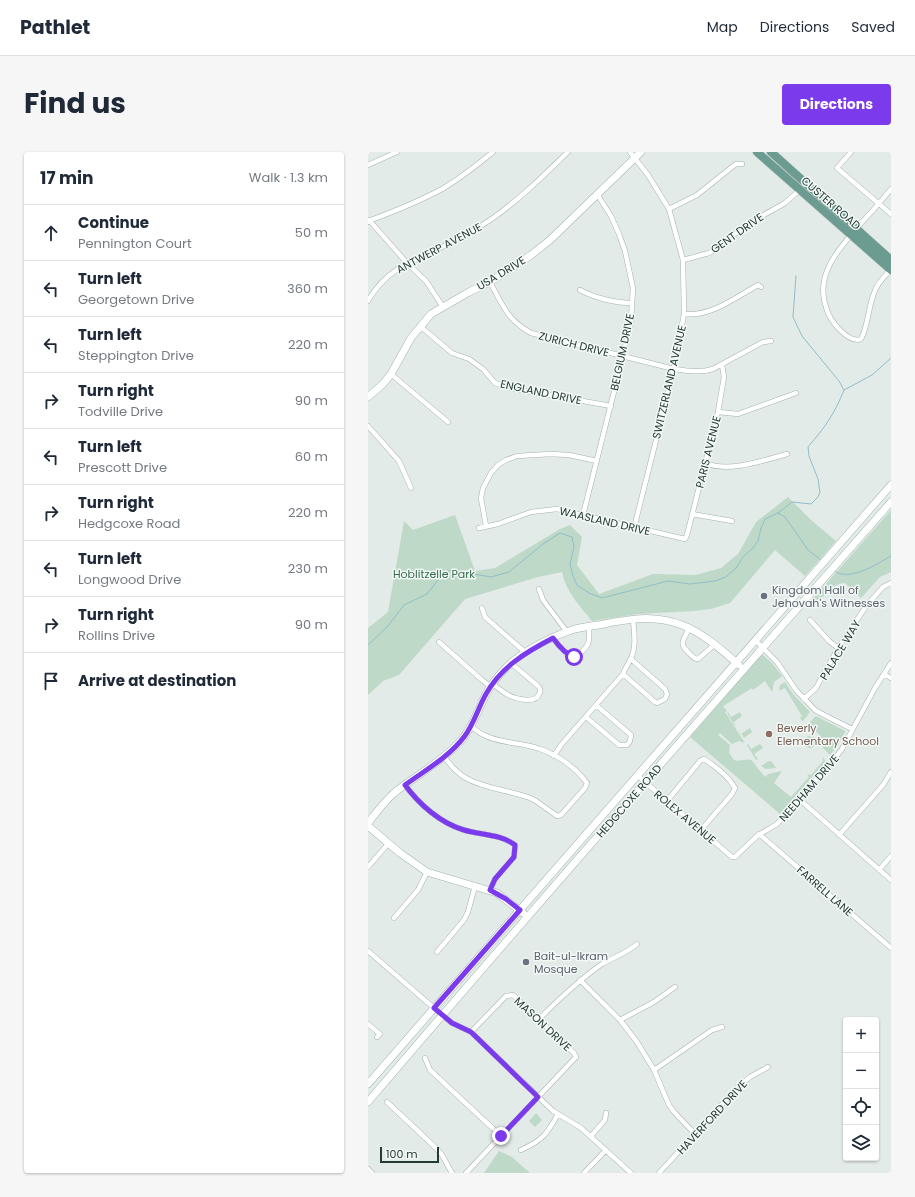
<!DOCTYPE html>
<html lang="en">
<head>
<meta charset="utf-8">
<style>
  body { margin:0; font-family:Poppins,sans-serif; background:#f6f6f7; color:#1f2937 }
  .controls { position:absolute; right:12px; bottom:12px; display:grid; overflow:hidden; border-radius:4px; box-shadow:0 1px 3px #0004 }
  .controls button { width:36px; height:36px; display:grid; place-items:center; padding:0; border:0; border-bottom:1px solid #e0e1e3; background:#fff; color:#1f2937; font:20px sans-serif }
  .scale { position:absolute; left:12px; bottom:10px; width:59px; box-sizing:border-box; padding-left:4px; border:2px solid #243a35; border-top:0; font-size:11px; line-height:14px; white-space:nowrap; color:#243a35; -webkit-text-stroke:3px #f2f8f5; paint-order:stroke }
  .stop { position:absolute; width:12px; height:12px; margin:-9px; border:3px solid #7c3aed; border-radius:50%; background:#fff }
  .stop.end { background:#7c3aed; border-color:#fff; box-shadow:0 1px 4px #0008 }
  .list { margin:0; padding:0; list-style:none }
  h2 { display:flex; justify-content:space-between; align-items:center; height:52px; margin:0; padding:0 16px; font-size:17px }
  h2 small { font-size:13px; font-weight:400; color:#747a83 }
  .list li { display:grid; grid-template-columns:26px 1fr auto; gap:12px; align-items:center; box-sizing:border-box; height:56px; padding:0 16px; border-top:1px solid #e0e1e3 }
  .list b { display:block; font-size:15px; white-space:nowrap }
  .list p { margin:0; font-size:13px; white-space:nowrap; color:#747a83 }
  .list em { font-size:13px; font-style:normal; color:#747a83 }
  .icon { flex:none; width:22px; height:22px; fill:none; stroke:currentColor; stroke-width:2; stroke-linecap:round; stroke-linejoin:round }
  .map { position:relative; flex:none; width:523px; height:1021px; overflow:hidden; border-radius:4px }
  header { display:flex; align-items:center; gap:24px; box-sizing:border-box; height:56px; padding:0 20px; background:#fff; border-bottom:1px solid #e0e1e3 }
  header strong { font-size:19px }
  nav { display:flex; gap:22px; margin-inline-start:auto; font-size:14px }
  .intro { display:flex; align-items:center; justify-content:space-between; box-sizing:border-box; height:96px; padding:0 24px }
  h1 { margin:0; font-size:28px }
  .button { padding:10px 18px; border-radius:4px; background:#7c3aed; color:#fff; font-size:14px; font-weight:700 }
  main { display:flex; gap:24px; padding:0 24px }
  aside { flex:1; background:#fff; border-radius:4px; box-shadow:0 1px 3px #0004 }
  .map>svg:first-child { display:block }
</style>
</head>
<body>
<header>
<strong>Pathlet</strong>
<nav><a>Map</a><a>Directions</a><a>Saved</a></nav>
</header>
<div class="intro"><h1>Find us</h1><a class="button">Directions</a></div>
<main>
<aside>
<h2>17 min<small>Walk · 1.3 km</small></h2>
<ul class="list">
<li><svg class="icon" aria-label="ahead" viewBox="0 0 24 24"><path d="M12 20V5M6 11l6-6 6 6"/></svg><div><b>Continue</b><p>Pennington Court</p></div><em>50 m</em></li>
<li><svg class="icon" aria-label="left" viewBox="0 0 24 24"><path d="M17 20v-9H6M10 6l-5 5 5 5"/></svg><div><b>Turn left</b><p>Georgetown Drive</p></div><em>360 m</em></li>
<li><svg class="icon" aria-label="left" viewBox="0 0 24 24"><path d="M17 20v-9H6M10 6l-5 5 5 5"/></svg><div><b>Turn left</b><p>Steppington Drive</p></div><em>220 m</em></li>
<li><svg class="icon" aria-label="right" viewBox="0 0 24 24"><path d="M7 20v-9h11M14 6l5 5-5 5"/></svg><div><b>Turn right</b><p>Todville Drive</p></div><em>90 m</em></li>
<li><svg class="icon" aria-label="left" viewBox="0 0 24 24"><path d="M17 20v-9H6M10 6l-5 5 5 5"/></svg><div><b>Turn left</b><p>Prescott Drive</p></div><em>60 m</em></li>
<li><svg class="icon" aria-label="right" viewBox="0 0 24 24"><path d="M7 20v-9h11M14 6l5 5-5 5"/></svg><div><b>Turn right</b><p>Hedgcoxe Road</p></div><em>220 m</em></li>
<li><svg class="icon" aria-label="left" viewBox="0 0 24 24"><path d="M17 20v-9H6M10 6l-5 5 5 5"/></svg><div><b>Turn left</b><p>Longwood Drive</p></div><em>230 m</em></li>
<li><svg class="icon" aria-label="right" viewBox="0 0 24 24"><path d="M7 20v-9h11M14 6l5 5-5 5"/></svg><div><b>Turn right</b><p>Rollins Drive</p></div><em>90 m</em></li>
<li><svg class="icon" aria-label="arrive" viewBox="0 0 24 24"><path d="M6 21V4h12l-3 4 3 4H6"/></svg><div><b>Arrive at destination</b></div></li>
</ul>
</aside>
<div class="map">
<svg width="523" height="1021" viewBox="0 0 523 1021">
  <rect width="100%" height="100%" fill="#e2ebe7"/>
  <path fill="#bed9c7" d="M420,345L443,368L468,389L437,424L407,398L362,451L343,457L325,459L270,462L224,469C211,453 198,440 194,420L170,425L97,447L31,523L15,529L0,543V476L20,460L36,369L45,378L87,363L107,419L127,416L192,377L202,373L214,385L209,413L231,442L285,422L328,423L353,416L370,402L388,370Z
    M523,358V420L512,425L493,446L477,431C465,431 460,441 452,447C449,449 445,449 442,450Z
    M395,503L404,511L414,524L406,530L404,540L397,529L385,538L384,536L355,554L359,559L357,560L377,591L371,589L364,592L352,581L350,583L362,593L361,601L366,608C372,610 379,606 383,608C387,611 389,617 394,621V622L398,625L400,622L414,619L406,631L423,645L441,625L439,622L443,623L455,609L454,605L457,608V610L412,662L322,585L392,504Z
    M417,530L425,542L442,560L436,568L434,569L432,566L434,564L417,536L413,538H411L412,533Z
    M360,560L363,565L372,560L374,564L366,570L368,576L359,561Z
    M448,564L477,579V580L470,593L462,603L455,596C452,585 454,581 442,577L436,580L435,577Z
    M370,576L373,582L382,576L384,580L376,586L379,591Z
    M436 590a6 6 0 1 1 12 0a6 6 0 1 1-12 0Z
    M380,592L383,597L392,592L395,596L386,602L390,607L388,608L379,593Z
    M401,609L404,610L408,616L398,617L393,614Z
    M168,961L174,968L167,975L161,969Z
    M131,999L144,1005L162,1021H116Z"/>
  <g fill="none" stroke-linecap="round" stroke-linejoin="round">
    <path stroke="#91bec9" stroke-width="1" d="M428,124L425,165L434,184L471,229L476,238
      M410,361L417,365L440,398L453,408
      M466,419C482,430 509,412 523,404
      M0,493L20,474L36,453L59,442L74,423L83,418L123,425L141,420L175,392L192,381L204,385L206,395L202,412L205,424L209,433L221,441L234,446L300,429L322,432L347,429L358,425L369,415L375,405L384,397L390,389L393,376L397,367L410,361L424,350L443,352L449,346L452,341L450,327L441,304L440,295C457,275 466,263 476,238L504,223L523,206"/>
    <g stroke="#a5b2ae" stroke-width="5.5">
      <path id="street" d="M262,0L280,23L301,57L315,108L316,162L306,217L266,376
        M483,0L469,16L523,62
        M0,13L29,0
        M523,37C514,48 505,59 495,69C474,93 446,121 458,155C460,163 466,172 472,178C477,183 486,190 493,187C500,174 500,158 505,144C508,133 515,125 523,118
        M301,57L329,43L364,15L368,12H374
        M1,68L39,111L58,129L75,155
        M0,70L3,68C27,59 52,49 74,37C93,26 109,13 125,0
        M315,108L341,101L351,95L378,73L417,51L433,37
        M122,130C134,152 139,168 163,181L306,217C320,219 332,221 345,217L395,190L403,189
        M212,138C227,146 247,151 264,151
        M0,149C17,118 44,109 74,95C92,87 109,77 125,66C152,47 176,23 200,0
        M316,162C343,165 368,145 390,133L393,135
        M52,174L84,201L101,207L115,217L127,231L142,236L243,254
        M23,222L80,270
        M350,260L370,262L428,241
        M0,274L31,309L43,336
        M337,311C360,321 397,308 419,302
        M324,362L364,369
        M215,363L255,204L263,168L265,136L257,99L251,82L243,64L229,42
        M118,374L113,346L115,336L123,321L130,313L138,308L149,304L183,302L201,303L229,309
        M111,376L130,372L163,360L189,357L317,387L319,383L350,260L356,225L354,213
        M171,437L175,448L199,480
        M114,456L117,465L158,501
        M442,468L461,489L470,496
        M321,476C315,490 310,491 322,502C325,505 326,507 330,507L346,493
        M185,486C190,493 199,505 208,505C221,494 222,492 221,475
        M387,488L409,510L428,538L447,558L456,563L484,577
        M71,490L114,528L123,535
        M255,522L287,550L289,551L297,547L299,542L297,537L263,507
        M516,522L523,526
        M125,532C130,536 135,540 140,543C148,547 168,552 171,542C173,539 173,537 170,534L143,511
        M436,547L448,536L470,496L499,453L515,435L523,431
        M218,565L251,593H259L262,589L263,583L228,553
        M76,604C82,613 89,621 98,626C117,637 141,638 162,646L168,649L189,664L193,663L217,636L219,631C208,616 190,603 172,597C154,590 133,592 116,583C111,581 107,577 103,574
        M186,604L193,593L255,522C257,516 260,513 262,508C269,496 266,480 265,467
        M269,623L364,705H367L389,684L409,672L464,610L474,597L507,536L523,511
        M37,633C51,652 72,671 96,678C112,683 133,682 147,693L146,705L127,727L122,738
        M431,647L523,728
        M299,649L332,609L336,607C347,614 361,625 367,636L364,642L333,678
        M391,682L523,796
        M471,683L515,633L523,620
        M0,715L20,692
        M511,718L523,704
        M26,766L50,738L59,720
        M0,799L74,863L84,871L103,880L185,959L213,976L263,1021
        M69,800L96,768L100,760L107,734
        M212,828L252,868L269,890L286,918L301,953L306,960L327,982
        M171,867C191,847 211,828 234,812C246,805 259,801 269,792
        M252,868L286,850L307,835
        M0,872L12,882L9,885
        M57,906L62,918L133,984
        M286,918L344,878L354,875
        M19,950L68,996L74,1003L84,1021
        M223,984L237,968L238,961
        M153,998C175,988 179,982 190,962
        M0,1017L4,1021
        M98,1021L208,905L206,901L145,843L138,844L103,880
        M216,1021L238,998
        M291,1021L369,936L382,925L400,915"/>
    </g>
    <g stroke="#a2b5af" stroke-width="8">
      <path id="secondary" d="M0,245L15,232L23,222L43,186L63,162L101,140L122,130L163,103L182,88L273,0
        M0,671C8,661 16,650 26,641C47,624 72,611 91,591C103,578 109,561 117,544C123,532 133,520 143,511C161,496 185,484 207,477C215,475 223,474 231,473C260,467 285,462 314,473C335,481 354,498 371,513
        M0,674L32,701L59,720L129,741L155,761
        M0,932L523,333
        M0,950C172,748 348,549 523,350"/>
    </g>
    <g stroke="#c2c8c6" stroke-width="9">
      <path id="primary" d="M389,0L523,118
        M403,0L523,108"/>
    </g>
    <use href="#street" stroke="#fff" stroke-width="4.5"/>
    <use href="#secondary" stroke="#fff" stroke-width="7"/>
    <use href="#primary" stroke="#6c9b91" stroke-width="8"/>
  </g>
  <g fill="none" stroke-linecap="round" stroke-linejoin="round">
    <path stroke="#7c3aed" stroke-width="5" d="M133,984L170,945L103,880L84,871L66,856L152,758L138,747L122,738L127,727L146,705L147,693C133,682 112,683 96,678C72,671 51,652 37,633C56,619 81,605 96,585C106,572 110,556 118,542C133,515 158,500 185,486C190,493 197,502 206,505"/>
  </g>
  <g fill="#6b7280" stroke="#f2f8f5" stroke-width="1.5">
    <circle cx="396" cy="444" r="4"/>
    <circle cx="158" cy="810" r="4"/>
  </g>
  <circle fill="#8d6e63" stroke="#f2f8f5" stroke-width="1.5" cx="401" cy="582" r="4"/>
  <g text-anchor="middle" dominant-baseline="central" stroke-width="3" stroke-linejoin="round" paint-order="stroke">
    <g font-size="11" fill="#243a35" stroke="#f2f8f5">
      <text transform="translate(463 51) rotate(41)">CUSTER ROAD</text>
      <text transform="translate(369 81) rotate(-35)">GENT DRIVE</text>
      <text transform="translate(71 96) rotate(-28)">ANTWERP AVENUE</text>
      <text transform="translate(133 121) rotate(-31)">USA DRIVE</text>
      <text transform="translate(206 192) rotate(14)">ZURICH DRIVE</text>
      <text transform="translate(254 200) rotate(-78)">BELGIUM DRIVE</text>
      <text transform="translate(301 230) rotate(-77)">SWITZERLAND AVENUE</text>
      <text transform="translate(173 240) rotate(12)">ENGLAND DRIVE</text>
      <text transform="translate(340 300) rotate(-76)">PARIS AVENUE</text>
      <text transform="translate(237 369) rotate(13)">WAASLAND DRIVE</text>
      <text transform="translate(472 498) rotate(-59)">PALACE WAY</text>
      <text transform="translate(441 636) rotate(-49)">NEEDHAM DRIVE</text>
      <text transform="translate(261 649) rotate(-49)">HEDGCOXE ROAD</text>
      <text transform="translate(317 665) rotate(40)">ROLEX AVENUE</text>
      <text transform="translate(457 739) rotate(41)">FARRELL LANE</text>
      <text transform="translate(175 872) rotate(43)">MASON DRIVE</text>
      <text transform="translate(344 965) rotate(-47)">HAVERFORD DRIVE</text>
    </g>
    <g font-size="11" fill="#336c4c" stroke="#f2f8f5">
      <text x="66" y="422">Hoblitzelle Park</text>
    </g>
    <g font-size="11" fill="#5b616d" stroke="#f2f8f5" text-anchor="start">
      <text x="404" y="438">Kingdom Hall of<tspan x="404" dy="13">Jehovah's Witnesses</tspan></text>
      <text x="166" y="804">Bait-ul-Ikram<tspan x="166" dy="13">Mosque</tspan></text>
    </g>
    <g font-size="11" fill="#785e54" stroke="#f2f8f5" text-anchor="start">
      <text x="409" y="576">Beverly<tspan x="409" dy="13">Elementary School</tspan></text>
    </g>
  </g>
</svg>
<div class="controls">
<button>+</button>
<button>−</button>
<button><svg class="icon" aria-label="locate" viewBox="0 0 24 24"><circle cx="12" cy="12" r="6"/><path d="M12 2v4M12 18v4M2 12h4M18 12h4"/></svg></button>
<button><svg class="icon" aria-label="layers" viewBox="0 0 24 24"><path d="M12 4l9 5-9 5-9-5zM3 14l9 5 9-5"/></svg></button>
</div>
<div class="scale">100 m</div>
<div class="stop" style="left:206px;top:505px"></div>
<div class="stop end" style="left:133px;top:984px"></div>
</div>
</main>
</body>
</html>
